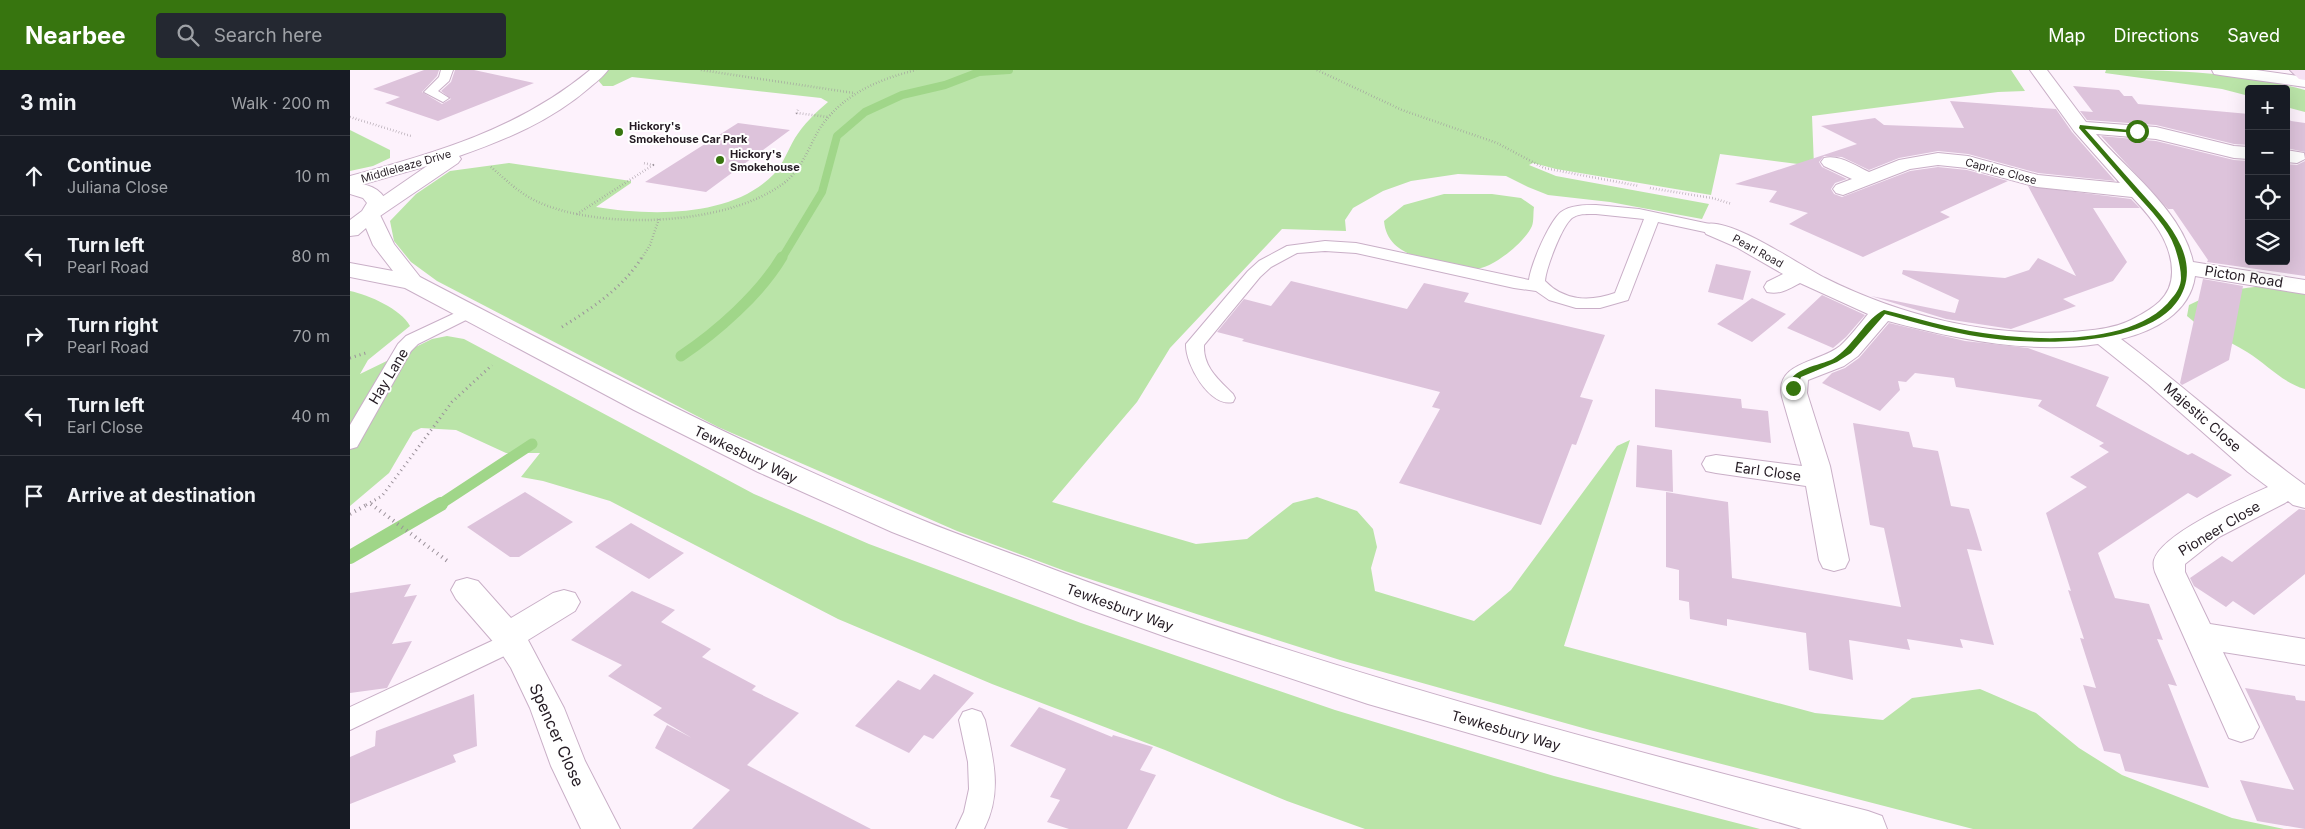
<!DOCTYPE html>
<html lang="en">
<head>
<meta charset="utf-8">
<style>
  body { margin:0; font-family:Inter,sans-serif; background:#242831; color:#f1f3f6 }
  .controls { position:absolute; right:15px; top:15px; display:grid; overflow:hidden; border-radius:5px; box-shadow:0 5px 20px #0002 }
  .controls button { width:45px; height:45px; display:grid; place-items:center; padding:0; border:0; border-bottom:1px solid #363941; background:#171b24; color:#f1f3f6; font:25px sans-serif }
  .stop { position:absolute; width:15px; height:15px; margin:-11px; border:4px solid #37750f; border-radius:50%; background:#fff }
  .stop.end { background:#37750f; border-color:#fff; box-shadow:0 1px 5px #0008 }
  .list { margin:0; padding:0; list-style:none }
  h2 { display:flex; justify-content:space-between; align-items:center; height:65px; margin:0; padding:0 20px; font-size:21px }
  h2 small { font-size:16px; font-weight:400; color:#9ea1a6 }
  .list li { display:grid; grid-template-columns:32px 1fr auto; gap:15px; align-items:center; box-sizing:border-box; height:80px; padding:0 20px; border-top:1px solid #363941 }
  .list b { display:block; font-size:19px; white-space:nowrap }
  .list p { margin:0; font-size:16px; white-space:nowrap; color:#9ea1a6 }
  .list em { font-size:16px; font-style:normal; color:#9ea1a6 }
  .icon { flex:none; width:28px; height:28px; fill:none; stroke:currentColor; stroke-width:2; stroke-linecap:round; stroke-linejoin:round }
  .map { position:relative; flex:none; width:1955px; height:759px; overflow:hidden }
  header { display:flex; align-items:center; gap:30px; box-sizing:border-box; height:70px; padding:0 25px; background:#37750f; color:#fff }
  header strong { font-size:24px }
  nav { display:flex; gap:28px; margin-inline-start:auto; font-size:18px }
  .search { width:350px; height:45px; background:#242831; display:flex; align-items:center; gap:12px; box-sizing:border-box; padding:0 18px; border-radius:5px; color:#9ea1a6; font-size:19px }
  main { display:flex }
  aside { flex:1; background:#171b24 }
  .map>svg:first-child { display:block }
</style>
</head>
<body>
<header>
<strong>Nearbee</strong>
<div class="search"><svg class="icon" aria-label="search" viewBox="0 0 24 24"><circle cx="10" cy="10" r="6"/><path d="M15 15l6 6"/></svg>Search here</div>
<nav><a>Map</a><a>Directions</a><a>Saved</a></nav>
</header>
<main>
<aside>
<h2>3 min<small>Walk · 200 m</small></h2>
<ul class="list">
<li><svg class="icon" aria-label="ahead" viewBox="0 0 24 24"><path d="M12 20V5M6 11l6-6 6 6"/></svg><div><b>Continue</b><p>Juliana Close</p></div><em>10 m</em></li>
<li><svg class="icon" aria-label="left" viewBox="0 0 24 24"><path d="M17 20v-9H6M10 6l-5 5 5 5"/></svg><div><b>Turn left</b><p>Pearl Road</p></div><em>80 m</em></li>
<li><svg class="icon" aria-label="right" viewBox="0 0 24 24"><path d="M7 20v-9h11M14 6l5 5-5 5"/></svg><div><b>Turn right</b><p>Pearl Road</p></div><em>70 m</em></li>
<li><svg class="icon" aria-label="left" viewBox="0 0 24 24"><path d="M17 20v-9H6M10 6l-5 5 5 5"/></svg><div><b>Turn left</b><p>Earl Close</p></div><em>40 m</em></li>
<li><svg class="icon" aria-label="arrive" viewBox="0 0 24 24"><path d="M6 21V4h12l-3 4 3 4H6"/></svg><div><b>Arrive at destination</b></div></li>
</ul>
</aside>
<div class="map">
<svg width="1955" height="759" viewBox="0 0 1955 759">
  <rect width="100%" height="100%" fill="#fdf2fc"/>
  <path fill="#bae4a8" d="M254,0H1661L1675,21L1648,22L1462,46L1464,96L1370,84L1361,125L1206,99L1183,93L1179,95L1206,106L1359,134L1352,149L1260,132L1198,125L1178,117L1156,106L1108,104L1061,111L1033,121L1003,138L995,150L996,161L932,159L820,278L787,332L702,432L846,474L897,469L943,433L967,427L1007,441L1023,459L1027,477L1021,498L1025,521L1124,551L1161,520L1267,376L1280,370L1214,576L1465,643L1533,650L1562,628L1630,619L1686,643L1729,678L1772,705L1882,748L1934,759H1623L1240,660L990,590L874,553L715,501L607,461L368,357L87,211L61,192L44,171L40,151L66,124L100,101L159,93L281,111V113L246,137C301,146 382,148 424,104C433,94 438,80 445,68C453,55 466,42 478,32L471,28L282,7L263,16H253L247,9Z
    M1756,0C1821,0 1891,2 1955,20V42L1936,37V19H1899V26L1872,19L1755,3Z
    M0,60L40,80V88L23,96L0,101Z
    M1094,124H1142L1171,128L1184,137C1183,143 1184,151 1182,156C1175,172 1142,199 1125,199C1117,200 1106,196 1098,194C1072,189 1037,184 1034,151L1054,135Z
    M1918,216L1955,221V319C1931,312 1917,294 1897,282C1877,269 1854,262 1837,246L1839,235C1862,223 1892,217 1918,216Z
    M0,221C19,225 51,239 60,256L18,290L10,304L82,269L97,266L114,269L404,424L519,474L731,553L985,640L1204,706L1410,759H1015L937,731L815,680L642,614L488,549L260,431L193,411L171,407L190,383H156L106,360L71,358L63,362L39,403L0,436Z"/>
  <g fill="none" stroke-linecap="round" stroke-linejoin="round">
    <path stroke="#a0d689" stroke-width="8" d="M432,188L472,122L487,66L515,42L552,25L595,15L629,2L659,0"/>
    <path stroke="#a0d689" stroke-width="11" d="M331,286C367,262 410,224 432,187
      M89,435L182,374"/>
    <path stroke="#a0d689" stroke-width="14" d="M0,487L91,434"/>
  </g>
  <path fill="#ddc3db" d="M74,0H89L87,6L72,22L92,34L101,29L91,21L101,12L105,0H124L184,13L88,51L35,33L50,27L23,19Z
    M1723,16L1769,20L1774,26H1782L1788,34L1899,44V75L1884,74L1806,55L1737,50L1730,41L1743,42Z
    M1600,31L1706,39L1722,62L1765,111L1688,103L1618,84L1588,81L1549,88L1519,100L1492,87L1474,86L1469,92L1472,97L1497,109L1485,113L1481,119L1484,124L1492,127L1560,101L1588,97L1617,100L1658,111L1590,142L1600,147L1513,187L1439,154L1458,143L1419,132L1427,121L1385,114L1507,74L1471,56L1525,48L1534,55L1614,58Z
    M1936,47L1941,51L1955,53V82L1936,78Z
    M388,53L440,60L356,122L295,112Z
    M1751,66L1806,71L1884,90L1899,91V191H1936V94L1947,95L1955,91V206L1857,192L1858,190L1823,139H1818Z
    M1678,116L1781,129L1790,138H1743L1777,192L1763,211L1713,229L1726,236L1661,259L1596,249L1521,226L1605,243L1609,230L1552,204L1553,200L1655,208L1679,200L1688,188L1726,206Z
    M1366,194L1401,201L1393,230L1358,222Z
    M1853,209L1893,216L1879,290L1832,315L1830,313Z
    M941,211L1057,239L1074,213L1119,223L1114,232L1255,265L1230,327L1243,330L1226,375L1222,374L1191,455L1049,413L1090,339L1082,337L1090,322L892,271L894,269L867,262L894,229L921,236Z
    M1472,225L1515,245L1496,267L1483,278L1437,258Z
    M1402,228L1436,244L1402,272L1367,254Z
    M1539,253L1615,271L1678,278L1759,307L1746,336L1838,385L1842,383L1882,405L1847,428L1838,423L1748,483L1765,528L1799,534L1813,570L1807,569L1827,616L1818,614L1859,718L1775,701L1770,684L1754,681L1733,615L1746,618L1730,568L1734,569L1718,520L1721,521L1696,443L1737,417L1720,407L1759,382L1749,376L1754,373L1688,336L1692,330L1606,317L1604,308L1565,303L1556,312L1548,311L1550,320L1530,341L1472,313L1482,303L1495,298L1509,288Z
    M1305,319L1391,329L1392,338L1418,341L1421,373L1305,357Z
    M1503,353L1559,362L1563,377L1588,381L1601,436L1619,439L1625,458L1632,481L1617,479L1644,575L1610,569L1613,578L1557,569L1560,580L1499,570L1503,610L1459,600L1456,563L1377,549V556L1340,549L1339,532L1329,530V500L1316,497V422L1378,432L1382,508L1551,537L1534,458L1520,455Z
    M1287,375L1322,380L1323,422L1286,417Z
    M175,422L223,452L169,487H160L117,457Z
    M1949,439L1955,440V504L1904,545L1883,531L1876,537L1844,516L1840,508L1872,486L1882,492Z
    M281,453L307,468L334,483L299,509L245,477Z
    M61,514L54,527L67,525L42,574L62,571L37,618L0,623V523Z
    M282,521L325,540L311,552L361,579L352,587L406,616L402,620L449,643L397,695L521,759H342L380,720L305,678L317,655L342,668L303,645L312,638L258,606L272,595L221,570Z
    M584,604L624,623L583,669L574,665L559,683L505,656L548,610L570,620Z
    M1895,618L1945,626L1946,630L1955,631V759L1907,751L1890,710L1944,720Z
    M124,624L127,676L103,685L106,692L0,734V687L25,676L26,661Z
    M689,637L762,667L763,665L803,677L790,700L806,705L777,759H719L697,752L710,730L700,727L716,699L660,676Z"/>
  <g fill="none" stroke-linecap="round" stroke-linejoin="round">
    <g stroke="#c9afc7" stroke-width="2">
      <path id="service" d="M91,0H103L99,11L88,21L99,28L93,32L74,22L89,7Z
        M1246,135L1289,139L1369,156L1372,159L1369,162L1364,164L1308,152L1278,230L1250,238H1226L1199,230L1186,221L1164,218L1006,183L975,181L947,183L921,197L910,207L854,275C853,297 868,309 883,324L885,328L883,332C860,338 835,294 836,274L898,201L909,191L937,176L975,171L1006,173L1179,210C1181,194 1199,152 1211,142C1220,135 1235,135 1246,135ZM1246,144L1294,149L1265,223C1240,232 1214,231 1195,211C1196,198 1212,156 1222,148C1229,143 1238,144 1246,144Z
        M118,237L124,238L127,242L124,246L68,274L61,281L7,377L0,379V355L48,274L56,266Z
        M161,562L169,565L173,572L169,579L0,660V637Z
        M622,639L631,642L635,650C643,688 653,722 634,759H606L614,742L619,719L618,692L609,650L613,642Z"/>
    </g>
    <g stroke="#c9afc7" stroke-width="2">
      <path id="minor" d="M240,0H258C253,7 245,13 239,18C201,51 155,70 109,86L111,89L108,93L30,146L23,148L16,146L13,142L16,138L77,96L0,118V106C88,82 169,59 240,0Z
        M1680,0H1697L1736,52L1806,57L1884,76L1899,77V89L1884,88L1806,69L1746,64C1778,101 1833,142 1843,192L1955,210V224L1845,206C1840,243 1804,261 1771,269C1834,316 1891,369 1955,415V438L1943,435L1938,431L1935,433L1869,467L1835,494V502L1860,554L1955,569V595L1873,582L1909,657L1903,668L1891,672L1879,668L1805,502C1804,499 1803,494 1804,490C1812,463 1893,428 1918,417L1898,402L1798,314L1748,274C1677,284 1606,269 1538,251L1508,286L1494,296L1458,310L1457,323L1480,396L1499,490L1495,498L1484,501L1473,498L1469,490L1456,416L1366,403L1356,401L1352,394L1356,387L1366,385L1452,396L1432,327C1424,292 1469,293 1490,276C1500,267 1509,255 1518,244L1450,213C1439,219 1430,225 1417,222L1414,217L1417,212L1433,204L1386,177L1356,164L1353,159L1356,154C1382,148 1449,195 1475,208C1551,246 1637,267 1723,262C1742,260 1763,259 1781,250C1802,239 1822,228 1822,202C1822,172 1801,147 1782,127L1687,117L1617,98L1588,95L1560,99L1493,125L1486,123L1483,119L1486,115L1502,109L1474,96L1471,92L1474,88C1489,84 1506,96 1519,102L1549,90L1588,83L1618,86L1688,105L1770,113L1724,61Z
        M1862,0H1906L1955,7V17L1870,5L1864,4Z
        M1936,80L1954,83L1955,89L1947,93L1936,92Z
        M117,508L128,511L161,548L203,523L214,520L225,523L230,532L225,541L178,570L214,638L235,691L270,759H231L201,696L180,638L161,598L146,575L106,529L101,520L106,511Z"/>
    </g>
    <g stroke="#c9afc7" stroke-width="2">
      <path id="tertiary" d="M0,112C16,114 31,117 37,133L30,145L44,174L70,207C231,291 392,375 560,445C598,461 637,475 676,489C950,593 1234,669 1518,741L1532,746L1537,759H1452L1018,634L822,569L738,539L542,462L408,402L284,340L55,218L0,207V193L43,201L23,175L16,158L8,165L0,166V150L12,141L17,133L13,128L0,124Z"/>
    </g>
    <g stroke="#c9afc7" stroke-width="2">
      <path id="secondary" d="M1940,0H1955V10L1949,9Z"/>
    </g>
    <path stroke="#9b919a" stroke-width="2.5" stroke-dasharray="0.5 2.5" stroke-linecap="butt" d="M351,0L504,23
      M967,0L1052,40L1147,73L1194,98L1289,116
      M448,40L447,43L478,47
      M0,47L61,66
      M141,97C155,109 169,123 186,131C249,161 377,156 434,113C450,101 458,80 467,63C489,26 526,10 566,0
      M1300,118L1362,128L1382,134
      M227,144L303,95L293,93
      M292,188L300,175L309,149"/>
    <path stroke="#9b919a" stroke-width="3" stroke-dasharray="1 4" stroke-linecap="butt" d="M212,257C242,238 273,218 292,187
      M0,288L19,282
      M16,435L32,426L102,332L142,295"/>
    <path stroke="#9b919a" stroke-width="4" stroke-dasharray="1 4.5" stroke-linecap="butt" d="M21,434L100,493
      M0,444L18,434"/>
    <use href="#service" fill="#fff" fill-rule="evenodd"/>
    <use href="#minor" fill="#fff" fill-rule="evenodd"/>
    <use href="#tertiary" fill="#fff" fill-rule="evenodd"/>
    <use href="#secondary" fill="#f6e1f4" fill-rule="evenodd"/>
  </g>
  <path fill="#37750f" d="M1730,55L1790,61L1787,63L1735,59C1753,79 1770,99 1788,119C1804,137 1821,154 1831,176C1840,196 1839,216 1826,233C1792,278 1681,275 1631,267C1598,262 1567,253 1535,244L1501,283L1487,292L1451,307L1446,320H1440C1435,299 1469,296 1483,289C1503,277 1516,248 1534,240C1566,248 1599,258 1633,263C1686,271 1786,276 1822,228C1827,223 1831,215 1831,208C1831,199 1828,187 1825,178C1818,157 1800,140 1786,124C1767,102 1748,80 1729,58Z"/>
  <g fill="#37750f" stroke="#fff" stroke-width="2">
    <circle cx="269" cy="62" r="5"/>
    <circle cx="370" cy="90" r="5"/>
  </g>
  <g text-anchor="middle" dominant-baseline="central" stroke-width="4" stroke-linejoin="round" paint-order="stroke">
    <g font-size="11" font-weight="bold" fill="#251c24" stroke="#fff" text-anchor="start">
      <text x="279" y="56">Hickory's<tspan x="279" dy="13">Smokehouse Car Park</tspan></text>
      <text x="380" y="84">Hickory's<tspan x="380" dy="13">Smokehouse</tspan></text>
    </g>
    <g font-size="11" fill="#251c24" stroke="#fff">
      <text transform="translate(56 96) rotate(-16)">Middleleaze Drive</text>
      <text transform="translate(1651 101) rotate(15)">Caprice Close</text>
      <text transform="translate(1408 181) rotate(29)">Pearl Road</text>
    </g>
    <g font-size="14" fill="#251c24" stroke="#fff">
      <text transform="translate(1894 206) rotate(9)">Picton Road</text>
      <text transform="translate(38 306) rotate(-59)">Hay Lane</text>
      <text transform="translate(1853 347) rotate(41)">Majestic Close</text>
      <text transform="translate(396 384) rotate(26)">Tewkesbury Way</text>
      <text transform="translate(1418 401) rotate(8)">Earl Close</text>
      <text transform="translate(1869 458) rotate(-31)">Pioneer Close</text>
      <text transform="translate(770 537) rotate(20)">Tewkesbury Way</text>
      <text transform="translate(1156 660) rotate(16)">Tewkesbury Way</text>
    </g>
    <g font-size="16" fill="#251c24" stroke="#fff">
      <text transform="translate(207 665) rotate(66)">Spencer Close</text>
    </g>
  </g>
</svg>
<div class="controls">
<button>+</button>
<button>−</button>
<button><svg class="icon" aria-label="locate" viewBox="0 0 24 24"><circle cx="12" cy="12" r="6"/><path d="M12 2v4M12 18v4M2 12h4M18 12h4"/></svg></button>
<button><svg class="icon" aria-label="layers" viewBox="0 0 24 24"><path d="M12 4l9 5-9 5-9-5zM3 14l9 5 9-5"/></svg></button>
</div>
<div class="stop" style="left:1787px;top:61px"></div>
<div class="stop end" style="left:1443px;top:318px"></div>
</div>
</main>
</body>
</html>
